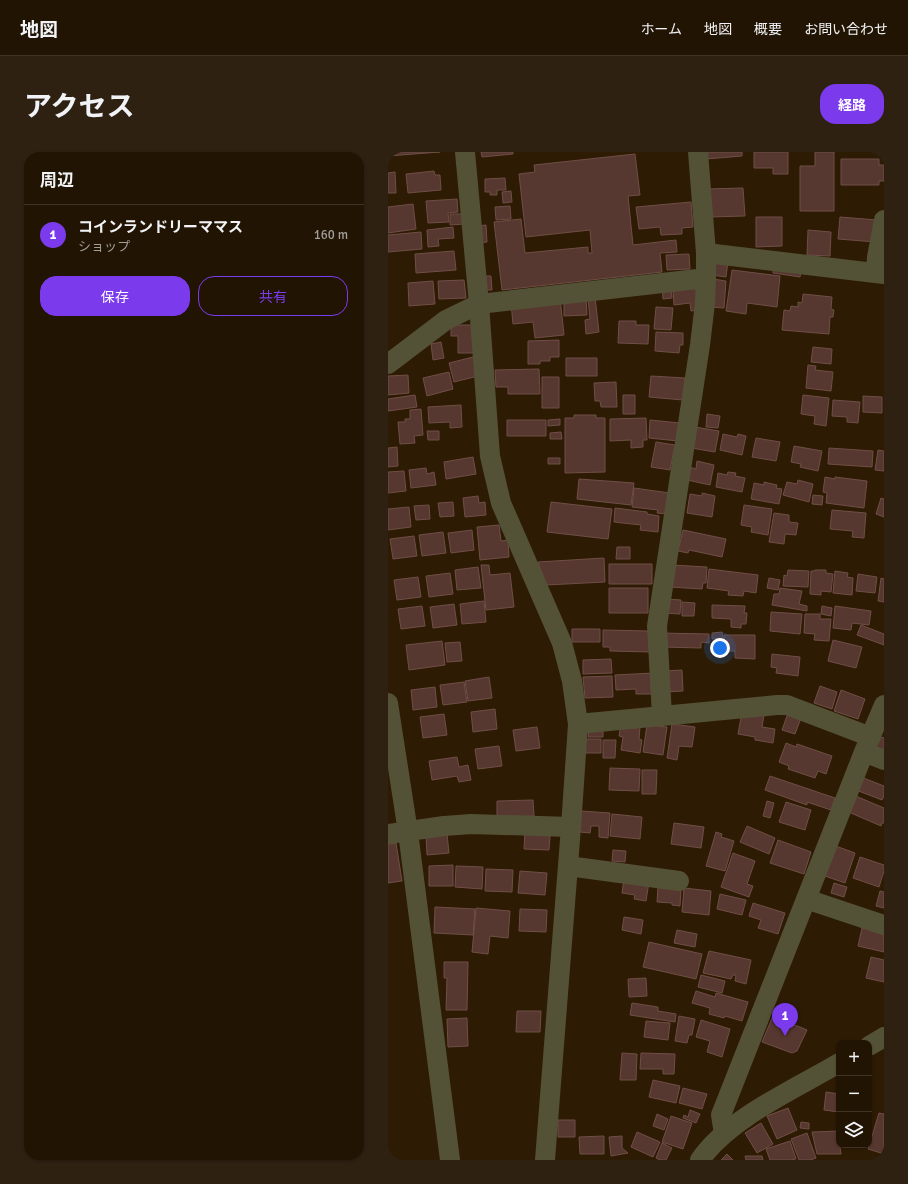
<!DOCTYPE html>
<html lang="ja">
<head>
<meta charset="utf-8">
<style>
  body { margin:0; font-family:Signika,"Noto Sans JP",sans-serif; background:#2e2112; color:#f1f3f6 }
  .controls { position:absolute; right:12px; bottom:12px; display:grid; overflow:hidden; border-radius:8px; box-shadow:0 1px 3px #0004 }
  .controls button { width:36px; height:36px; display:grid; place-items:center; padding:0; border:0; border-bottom:1px solid #3f3325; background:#221403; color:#f1f3f6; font:20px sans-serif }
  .you { position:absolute; left:332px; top:496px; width:14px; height:14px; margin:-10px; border:3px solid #fff; border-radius:50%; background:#1a73e8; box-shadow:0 0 0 6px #1a73e833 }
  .badge { display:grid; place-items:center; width:26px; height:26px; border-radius:50%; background:#7c3aed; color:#fff; font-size:13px; font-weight:700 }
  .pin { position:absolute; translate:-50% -33px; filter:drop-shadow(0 1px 2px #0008) }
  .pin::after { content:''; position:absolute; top:21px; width:14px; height:12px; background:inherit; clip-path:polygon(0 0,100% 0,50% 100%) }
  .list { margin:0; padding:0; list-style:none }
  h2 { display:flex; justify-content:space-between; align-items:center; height:52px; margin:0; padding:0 16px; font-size:17px }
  h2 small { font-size:13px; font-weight:400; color:#a29e9a }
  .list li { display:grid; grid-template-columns:26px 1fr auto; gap:12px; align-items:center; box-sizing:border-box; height:60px; padding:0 16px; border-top:1px solid #3f3325 }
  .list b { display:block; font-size:15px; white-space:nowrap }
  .list p { margin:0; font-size:13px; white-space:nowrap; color:#a29e9a }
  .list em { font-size:13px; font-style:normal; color:#a29e9a }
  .actions { display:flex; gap:8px; padding:12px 16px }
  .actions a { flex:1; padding:9px 0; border:1px solid #7c3aed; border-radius:16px; text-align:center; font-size:14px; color:#7c3aed }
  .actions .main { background:#7c3aed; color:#fff }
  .icon { flex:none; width:22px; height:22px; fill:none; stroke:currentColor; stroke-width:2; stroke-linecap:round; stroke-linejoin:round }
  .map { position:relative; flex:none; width:496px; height:1008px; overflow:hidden; border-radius:16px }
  header { display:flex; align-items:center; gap:24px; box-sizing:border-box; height:56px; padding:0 20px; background:#221403; border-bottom:1px solid #3f3325 }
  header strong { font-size:19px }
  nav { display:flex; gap:22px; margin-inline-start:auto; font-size:14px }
  .intro { display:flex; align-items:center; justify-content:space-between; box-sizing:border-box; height:96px; padding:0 24px }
  h1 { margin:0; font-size:28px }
  .button { padding:10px 18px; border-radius:16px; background:#7c3aed; color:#fff; font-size:14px; font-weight:700 }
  main { display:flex; gap:24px; padding:0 24px }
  aside { flex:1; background:#221403; border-radius:16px; box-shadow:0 1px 3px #0004 }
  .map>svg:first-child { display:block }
</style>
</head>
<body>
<header>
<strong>地図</strong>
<nav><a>ホーム</a><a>地図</a><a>概要</a><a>お問い合わせ</a></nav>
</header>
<div class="intro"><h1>アクセス</h1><a class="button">経路</a></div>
<main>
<aside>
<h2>周辺<small></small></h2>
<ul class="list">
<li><span class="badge">1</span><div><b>コインランドリーママス</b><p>ショップ</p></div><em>160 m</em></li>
</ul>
<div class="actions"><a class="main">保存</a><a>共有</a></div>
</aside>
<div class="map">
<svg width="496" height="1008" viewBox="0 0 496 1008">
  <rect width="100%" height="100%" fill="#2e1b04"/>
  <path fill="#573830" stroke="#6f4e46" d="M0,0H52L0,4Z
    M93,0H125V2L94,5Z
    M317,0H354V4L318,7Z
    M366,0H400V22H385V16H366Z
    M427,0H446V59H412V14H427Z
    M247,2L252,43L240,44L245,93L288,88L289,100L272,101L274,120L114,138L106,70L133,67L137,101L200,95V101H204L202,78L138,85L131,22L147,20L146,13Z
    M453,7H491V13H496V29H491V33H453Z
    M46,19L47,23H52L53,38L20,41L18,22Z
    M7,20L8,41H0V21Z
    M117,26L118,38H109V43H102V40H97V27Z
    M355,36L357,64L321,65L319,37Z
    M123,39L124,50L115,51L114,40Z
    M69,47L70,60L60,61L61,70L40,71L38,49Z
    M303,50L305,75L294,76V82L273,83L272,75L251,77L248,55Z
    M25,52L28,77L0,81V55Z
    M122,54L123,67L108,68L107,55Z
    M62,62H77V72L62,73Z
    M368,65H394V94L368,95Z
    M452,65L489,68L488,90L450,87Z
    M98,73L99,90L91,91L90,74Z
    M65,75L66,86L50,87L51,94L40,95L39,78Z
    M420,78L443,80L442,104L419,103Z
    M33,80L34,97L0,100V83Z
    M66,99L68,118L28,121L27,102Z
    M301,102L302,117L279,118L278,103Z
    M326,107L340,109L338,125L324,123Z
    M386,112L413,118L412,125L385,121Z
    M344,118L392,124L389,155L359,151L358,162L338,159Z
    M96,124H103L104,138H96Z
    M325,127L338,129L336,156L322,155Z
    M76,128L78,146L51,147L50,129Z
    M45,129L47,152L21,154L20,131Z
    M283,133L284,146L275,147L274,134Z
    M308,135L310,158L303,159L302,151L286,153L285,138Z
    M415,142L444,145L443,157L446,158L445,165H442L441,182L394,178L396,158L402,159L403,154L410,155V150L414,151Z
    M207,145L211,180L198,182L197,168L202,167L200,146Z
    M172,146L176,183L147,186L145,170L125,172L123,151Z
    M198,146L199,163L176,164V147Z
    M268,155L285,156L283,178L266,177Z
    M231,169H248V173H261L260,192L230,191Z
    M63,173H87V201H70V184H63Z
    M268,180L295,181V193H292L291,201L267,199Z
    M171,188V205H162V209H152V212H140V189Z
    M53,190L56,206L45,208L43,192Z
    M425,195L444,197L443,212L423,210Z
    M85,205L90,224L66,230L61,211Z
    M178,206H209V224H178Z
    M420,213L428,214L427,218L445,220L443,239L418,236Z
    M151,217L152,242H120V235H108L107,218Z
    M61,220L65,237L39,244L35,226Z
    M20,223L21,241L0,243V224Z
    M263,224L297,226L295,248L261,245Z
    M154,225H171V256H154Z
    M228,230L229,255H213L212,249H207L206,231Z
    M27,243L29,255L0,259V247Z
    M235,243H247V262H235Z
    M415,243L441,246L438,274L426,272L427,264L413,262Z
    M475,244L494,245V261L475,260Z
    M445,248L472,250L470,271L459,270V265L444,264Z
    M73,253L74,275L62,276V270L41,271L40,255Z
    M33,257L35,283L26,284L27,291L12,292L10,270H17V267H22V258Z
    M319,262L332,264L330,276L318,275Z
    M186,263H208V266H217V320L177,321V266H186Z
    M258,266L259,288H255V295L243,296V288L222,289V267Z
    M172,267V273L160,274V268Z
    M119,268H158V284H119Z
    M262,268L292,271L290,289L261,286Z
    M307,275L331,279L327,300L303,296Z
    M39,279H51V288H40Z
    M173,280L174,287H162V281Z
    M335,282L349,285L350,282L358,284L354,303L332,298Z
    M368,286L392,290L388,309L364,305Z
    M268,290L287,293L282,318L263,315Z
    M406,294L434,299L430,319L412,315L413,312L403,310Z
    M9,295L10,314L0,315V296Z
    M441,296L485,299L484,315L440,312Z
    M490,298L496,299V319L487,318Z
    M85,305L88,322L58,327L56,310Z
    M160,306H172V312H160Z
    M309,309L326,313L322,333L299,328L301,315L308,317Z
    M38,316L39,322L46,320L48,333L23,336L21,318Z
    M16,319L18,339L0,341V320Z
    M340,320L348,321L347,324L357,326L354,340L328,335L330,321L339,323Z
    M437,325L447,327V325L479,329L476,356L438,351L439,341L435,340Z
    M191,327L246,331L243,353L189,347Z
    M410,328L425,332L421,350L395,343L399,330L409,332Z
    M376,330L389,333L388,336L394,337L391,352L363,347L366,331L376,333Z
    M246,336L282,341L280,362L269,361L270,358L244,355Z
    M314,341L327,344L324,365L299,361L302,342L314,344Z
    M425,343L435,344L434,353L424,352Z
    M90,344L91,351L97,350L98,363L77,365L75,346Z
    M493,346L496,347V365L488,362Z
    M65,350L66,364L52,365L50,351Z
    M163,350L224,357L220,387L159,380Z
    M41,353L42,367L28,368L26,354Z
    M356,353L384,357L380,383L363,380L364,375L353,373Z
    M21,355L23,375L0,378V357Z
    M227,356L259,360V362L271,364L270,380L252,378L253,373L226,370Z
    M444,358L478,361L476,386L464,385L465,379L442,377Z
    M386,361L401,363V370L410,371L408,383L397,382L396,392L381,390Z
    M111,373L113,389L120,388L121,405L92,408L89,375Z
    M84,378L86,398L63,401L60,381Z
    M295,378L338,387L334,405L301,398L300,401L290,399Z
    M55,380L58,401L34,404L31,383Z
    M26,384L29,404L5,407L2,387Z
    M229,395H242V407H228Z
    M216,406L217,430L158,433L150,410Z
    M221,412H264V432H221Z
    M93,413H101L102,423L122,421L126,455L98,458Z
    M284,413L319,415L318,431H315L314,437L282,435Z
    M90,415L93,436L69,438L67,418Z
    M321,417L370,423L368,441L356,439L355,444L340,443L341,439L319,436Z
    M400,418L421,419L420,435L395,434L396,423L399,424Z
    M427,418H438V421L445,422L443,440L433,439V443L422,442L423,419H426Z
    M447,419L460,421L459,425L465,426L464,443L445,441Z
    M62,421L65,442L41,445L38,424Z
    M470,422L489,425L487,441L468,439Z
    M30,425L33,445L9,448L6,428Z
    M381,426L392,428L390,438L379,436Z
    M493,426L496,427V450L490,449Z
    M221,436H260V461H221Z
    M392,436L414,439L411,452L419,454V459L384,453L386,442H391Z
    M277,447L293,448L292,462L276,461Z
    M96,449L98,470L74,472L72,452Z
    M294,450L307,451L306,464H294Z
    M66,452L69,473L45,476L42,455Z
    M324,453L357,454L356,461H359L358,472H353V476L343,475V467L324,466Z
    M34,454L37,474L13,477L10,457Z
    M434,454L444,456L443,464L433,462Z
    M447,454L483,459L481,473L464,471L463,478L445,476Z
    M383,460L414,462L412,482L382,479Z
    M417,462H432V467H443L441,489L426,488L427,482L416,481Z
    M473,473L496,482V493L469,483Z
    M184,477H212V490H184Z
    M215,478L260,479L263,500L222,499V495H215Z
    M334,480L335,486L324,487V481Z
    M273,481L321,482V491L313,490V496L273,495Z
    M336,483H367V507L347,506V499H336Z
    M445,488L474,495L468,516L440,509Z
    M54,489L57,513L21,518L18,493Z
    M72,490L74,509L59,510L57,491Z
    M334,492V502L328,503V493Z
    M384,502L412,505L410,524L388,521L389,516L383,515Z
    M223,507L224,521L195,522V508Z
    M294,518L295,539L277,540L276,519Z
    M266,521L267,542H248V537L228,538L227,523Z
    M224,524L225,545L197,546L195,525Z
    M101,525L104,546L80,549L77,529Z
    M76,530L79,550L55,553L52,533Z
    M432,534L449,540L444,557L426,551Z
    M47,535L49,555L25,558L23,538Z
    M453,538L477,547L470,567L446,559Z
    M107,557L109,577L85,580L83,560Z
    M354,560L376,563L374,575L387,577L385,591L367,588V585L350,582Z
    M400,561L413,566L407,582L394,578Z
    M56,562L59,583L35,586L32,565Z
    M233,572L252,575L251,587L254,588L252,601L233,598L235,585L231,584Z
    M284,572L307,575L304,595L291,594L289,608L279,606Z
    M259,573L279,575L275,603L255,600Z
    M201,574H215V585H200Z
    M149,575L152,596L128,599L125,578Z
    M487,583L496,586V602L482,597Z
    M197,587H213V601H197Z
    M215,588H228L227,606H215Z
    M398,591L408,595L409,592L444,604L438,622L430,619L427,626L400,617L401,614L391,610Z
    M111,594L114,614L90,617L87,597Z
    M69,605L71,615L80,613L83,628L71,630L69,624L44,628L41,609Z
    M222,616L252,617L251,639L221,638Z
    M254,618H269L268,642H254Z
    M382,624L447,646L443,658L419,650V653L377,638Z
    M473,625L496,634V644L494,648L468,638Z
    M463,642L496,656V671H494L493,674L456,658Z
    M145,648L146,664L109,665V649Z
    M379,649L386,651L382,666L375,664Z
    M398,650L423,658L417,678L391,670Z
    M193,659L222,661L220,686L211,685V674H203L202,681L192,680Z
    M224,662L254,665L252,687L222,684Z
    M286,671L316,675L313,696L283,692Z
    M359,674L387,686L381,702L352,690Z
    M137,678L162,684L161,698L136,697Z
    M328,680L334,682L333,685L346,689L337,719L318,714Z
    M59,682L61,701L39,703L38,684Z
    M390,688L423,700L416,722L382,711Z
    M8,691L14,729L0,731V692Z
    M445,693L467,701L457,731L434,723Z
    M225,698L238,699L237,710L224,709Z
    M345,701L367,709L359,732L365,734L361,745L333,735Z
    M472,705L496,713V719L491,735L465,726Z
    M65,713V734H41V714Z
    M68,714L95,715L94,737L67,735Z
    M98,717L125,718L124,740L97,739Z
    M132,719L159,721L157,743L130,741Z
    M236,727L261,730L258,749L246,747L247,743L234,741Z
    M446,731L459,735L456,745L443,741Z
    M270,735L293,737L292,754L284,753V751L269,750Z
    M296,736L323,739L321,763L294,760Z
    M492,739L496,740V756L488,754Z
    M332,742L358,748L354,763L329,757Z
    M365,751L397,761L390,782L370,776L373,768L361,764Z
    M47,755L87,757L85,783L46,781Z
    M88,756L122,759L120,786L102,784L100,802L84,800Z
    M132,757L159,758L158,780L131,779Z
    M236,765L255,768L253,782L234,778Z
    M474,776L496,781V800L470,794Z
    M289,778L309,782L307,795L286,791Z
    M261,790L314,802L308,827L255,815Z
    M321,799L363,808L358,832L347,829L348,823H345L343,827L315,821Z
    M483,805L496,808V830L478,826Z
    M56,810H80L79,858H58L59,826H56Z
    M313,823L337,829L334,841L310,835Z
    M258,826L259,844L241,845L240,827Z
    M308,839L327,845L328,841L360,850L354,869L337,864L336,866L321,862L322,856L304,851Z
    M244,851L270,855V859L288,862L287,870L242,863Z
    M129,859H153L152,880H128Z
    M291,864L307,867L304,883H301L299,891L287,889Z
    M385,864L419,878L409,899L404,901L374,890Z
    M79,866L80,894L60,895L59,867Z
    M313,868L342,877L334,905L319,900L322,889L308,885Z
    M258,869L282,871L280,888L256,885Z
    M234,901L249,902L248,928H232Z
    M253,901L287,902L286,922H275V917H252Z
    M265,928L292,934L288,951L261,945Z
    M295,936L319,942L314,957L291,951Z
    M438,940L451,942V960L436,958Z
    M400,956L409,978L389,987L379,964Z
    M302,958L312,962L308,971L295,966L296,963L300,965Z
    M491,961L496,962V1002L480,997Z
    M269,962L280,967L276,978L265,974Z
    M283,964L304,971L295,997L274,990Z
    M170,968H187V985H170Z
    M413,970L421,971V977L412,976Z
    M373,971L385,992L369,1001L357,981Z
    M450,979L453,1002H429L424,980Z
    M249,980L272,990L265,1005L243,995Z
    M419,981L428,1006L422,1008H411L403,987Z
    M216,984V1002H192L191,985Z
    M234,984V996L240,1001L223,1004L221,985Z
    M402,989L408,1007L403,1008H382L378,997Z
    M274,991L284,996L278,1008H272L268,1006Z
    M339,1002L345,1008H333Z
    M357,1004H374L375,1008H358Z"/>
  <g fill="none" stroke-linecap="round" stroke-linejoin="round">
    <path stroke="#545236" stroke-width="20" d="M77,0L91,152L102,304L113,351L174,491L184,529L190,572L183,675L157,1008
      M318,101L496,122
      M488,121L489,105L496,68
      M0,212L58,168L91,152L318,126V101L310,0
      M0,551L20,680L62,1008
      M274,564L269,474L312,193L317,151L318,126
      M190,572L389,553H399L483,585
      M476,600L496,608
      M0,682L56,674L83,672L183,675
      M180,714L291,729
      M418,747L496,773
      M481,894L496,885
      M336,982L333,963L476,600L496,553
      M312,1008C341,966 407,937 451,911"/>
  </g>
</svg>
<div class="controls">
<button>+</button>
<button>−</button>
<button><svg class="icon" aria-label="layers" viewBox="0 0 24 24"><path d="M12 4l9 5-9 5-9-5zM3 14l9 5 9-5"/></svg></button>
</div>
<div class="you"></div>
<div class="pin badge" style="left:397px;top:884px">1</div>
</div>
</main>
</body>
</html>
